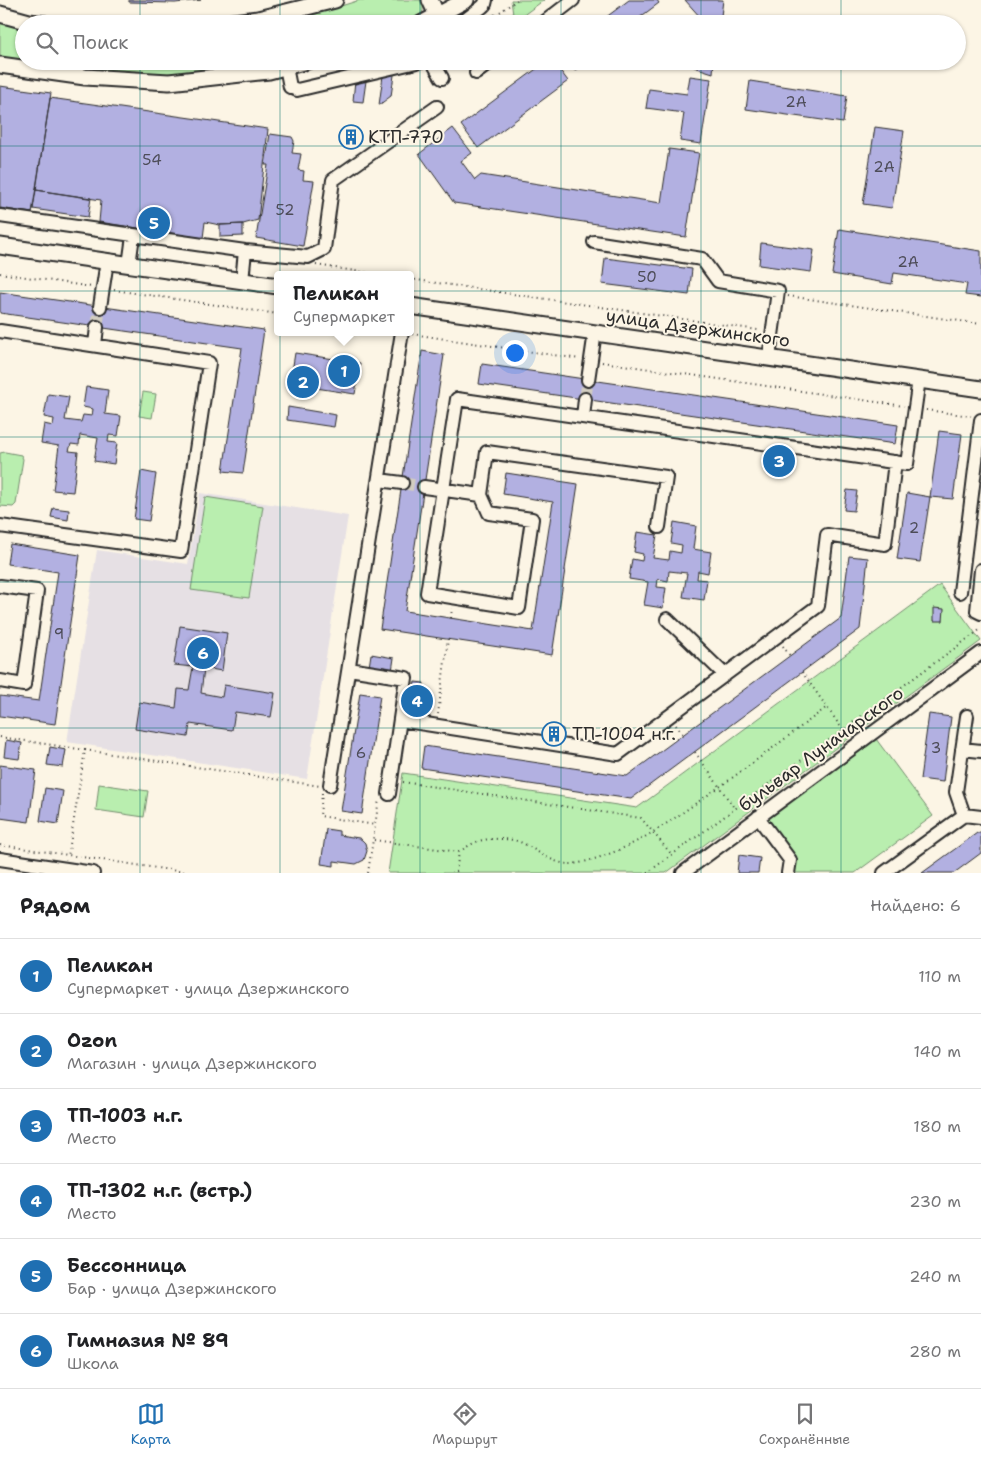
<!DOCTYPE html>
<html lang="ru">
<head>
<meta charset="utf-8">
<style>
  body { margin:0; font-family:"Shantell Sans",sans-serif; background:#f2f2f2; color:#202124 }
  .you { position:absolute; left:514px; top:352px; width:18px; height:18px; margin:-12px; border:4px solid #fff; border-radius:50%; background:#1a73e8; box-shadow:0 0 0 8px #1a73e833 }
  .badge { display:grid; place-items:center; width:32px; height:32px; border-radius:50%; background:#1f6fb2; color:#fff; font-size:16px; font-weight:700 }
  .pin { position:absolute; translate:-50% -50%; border:2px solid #fff; box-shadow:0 1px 5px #0006 }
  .popup { position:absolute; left:274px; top:271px; width:140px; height:65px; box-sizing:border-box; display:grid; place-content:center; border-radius:5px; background:#fff; filter:drop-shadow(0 1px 4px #0005); font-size:16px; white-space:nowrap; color:#757577 }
  .popup b { font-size:19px; color:#202124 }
  .popup::after { content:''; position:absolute; left:50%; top:100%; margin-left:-10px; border:10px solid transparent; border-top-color:#fff }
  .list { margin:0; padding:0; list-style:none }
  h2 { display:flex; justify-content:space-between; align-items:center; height:65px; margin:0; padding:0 20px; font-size:21px }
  h2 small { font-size:16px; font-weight:400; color:#757577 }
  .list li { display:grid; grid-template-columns:32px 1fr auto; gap:15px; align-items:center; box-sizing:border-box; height:75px; padding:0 20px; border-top:1px solid #e0e0e0 }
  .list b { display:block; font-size:19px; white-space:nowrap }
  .list p { margin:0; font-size:16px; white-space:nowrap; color:#757577 }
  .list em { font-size:16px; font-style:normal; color:#757577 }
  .icon { flex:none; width:28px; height:28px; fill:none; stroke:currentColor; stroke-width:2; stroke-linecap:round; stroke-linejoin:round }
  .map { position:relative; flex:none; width:981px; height:873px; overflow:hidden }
  .search { position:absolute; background:#fff; box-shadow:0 1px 4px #0004; left:15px; right:15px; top:15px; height:55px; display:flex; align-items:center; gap:12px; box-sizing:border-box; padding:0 18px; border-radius:28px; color:#757577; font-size:19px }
  .sheet { height:515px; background:#fff }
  nav { display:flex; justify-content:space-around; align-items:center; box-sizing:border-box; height:70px; border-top:1px solid #e0e0e0; background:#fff; font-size:14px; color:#757577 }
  nav a { display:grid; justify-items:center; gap:2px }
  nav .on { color:#1f6fb2 }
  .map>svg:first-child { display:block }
</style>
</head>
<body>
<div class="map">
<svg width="981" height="873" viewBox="0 0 981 873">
  <rect width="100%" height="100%" fill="#fcf5e5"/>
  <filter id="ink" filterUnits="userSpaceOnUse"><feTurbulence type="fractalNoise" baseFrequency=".02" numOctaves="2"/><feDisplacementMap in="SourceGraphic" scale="10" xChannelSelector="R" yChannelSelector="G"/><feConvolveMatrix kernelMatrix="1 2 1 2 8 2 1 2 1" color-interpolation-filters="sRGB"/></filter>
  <g filter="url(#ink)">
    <path fill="#e6e0e4" d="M200,493L348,516L307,779L67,742L97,550L188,564Z"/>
    <path fill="#b9eeaf" stroke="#728c6d" d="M360,0H422C426,17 418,19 404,24H275L303,18Z
      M511,0H544L514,22Z
      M0,19L24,24V61H267C238,67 209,72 180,73C120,76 59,67 0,60Z
      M143,392L156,394L152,418L139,416Z
      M5,452L21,455L23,459L16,504L13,507L0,506V453Z
      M205,497L263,506L249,598L191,590Z
      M940,585L981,641L666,873H388L403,773L637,808Z
      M876,739L933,816L855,873H793L766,819Z
      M99,784L148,791L144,817L96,810Z"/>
    <path fill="#b2b0e1" stroke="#2b2b2b" d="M129,0H201L175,3L129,2Z
      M629,0H657L659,3L631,24H597Z
      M685,0H723L720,24H700L701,18Z
      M495,14L502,24H481Z
      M385,61H396L391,96L379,105Z
      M547,61H553L568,81L478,148L461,125Z
      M567,61H584L586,63L575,71Z
      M695,61H714L713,73L694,67Z
      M690,76L711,79L701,144L680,141L684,113L646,108L649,89L687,94Z
      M355,80L366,81L363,102L353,101Z
      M750,81L847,96L843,123L746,109Z
      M0,86L51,93L32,213L0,208Z
      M50,98L268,129L258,220L243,224L220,225L205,222L203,238L99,222L101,200L36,190Z
      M875,127L904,131L892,208L863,204Z
      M453,128L472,153L461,161L475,180L481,175L661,203L669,149L699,153L686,237L454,203L419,154Z
      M270,134L292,137L294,141L292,153L301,154L298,170L304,171L303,180L314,181L303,246L256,238L268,165H265Z
      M36,190L91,198L88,217L33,209Z
      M243,224V236L220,237V225Z
      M839,229L981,251V297L965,295L967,284L894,273L892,284L832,274Z
      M761,243L814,250L811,272L759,265Z
      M605,258L692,269L689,295L602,284Z
      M0,292L264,330L243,473L223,471L242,348L0,313Z
      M422,351L444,355L405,611L533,631L553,502L503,494L506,473L578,484L552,655L380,629Z
      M295,353L360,363L355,394L290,384Z
      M482,364L898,425L895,444L479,384Z
      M86,387L108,390L105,414L121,416L118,436L109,435L108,442L117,443L114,464L94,461L98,438L80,435L79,445L71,444L69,451L78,452L73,492L53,490L59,446L41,443L44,424L53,426L54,419L44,417L48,394L69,397L65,420L81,422L83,415L92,416L93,409L83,407Z
      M288,407L336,415L334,427L287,420Z
      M939,431L962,434L953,499L930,497Z
      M776,453L785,454L783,469L774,467Z
      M141,471L156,474L149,521L134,519Z
      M847,490L857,491L854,511L844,510Z
      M907,493L930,497L920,562L897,559Z
      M53,508L69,510L68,520L51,517Z
      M674,522L696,526L693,549L711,552L708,573L698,571L697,579L707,580L704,600L683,597L687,573L669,571L668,581L658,579L657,587L666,588L663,608L644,605L648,582L629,579L632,559L642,561L643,554L634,552L637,532L657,535L653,558L669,560L670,551L681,553L682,545L671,543Z
      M10,544L80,555L55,724L0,716V696L39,701L58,572L7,564Z
      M849,556L868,558L860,629L631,799L421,768L424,746L627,776L841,618Z
      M934,608L944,609L943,621H934Z
      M180,626L227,633L222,671L204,668L201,693L222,697L224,685L275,693L271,717L235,712L232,730L190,724L188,737L135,729L139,702L176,708L178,689L189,690L193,667L174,665Z
      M371,654L394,658L392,671L369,667Z
      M415,682L424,683L422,696L413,694Z
      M360,693L380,696L362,814L341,811Z
      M413,694L422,696L420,708L411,707Z
      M929,714L951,717L943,782L920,779Z
      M547,726L563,729L562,741L546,738Z
      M6,740L22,743L19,759L4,757Z
      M50,747L66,750L63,767L47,765Z
      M0,765L36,770L29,822L0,818Z
      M45,788L63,791L58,824L40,821Z
      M326,829L339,831V835L359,838L362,840L365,843L367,851L364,860L356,864L334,861V866L321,864Z
      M977,833H981V853L954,873H922Z
      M739,855L760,858L758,873H737Z"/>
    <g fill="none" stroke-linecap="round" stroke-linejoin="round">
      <path stroke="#d2cdc0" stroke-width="12" stroke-dasharray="12 6" stroke-linecap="butt" d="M97,327L100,307
        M585,399L588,380
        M402,483L424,487"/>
      <g stroke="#2b2b2b" stroke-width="16">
        <path id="minor" d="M460,24L482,7L485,4L486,0
          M542,24L573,0
          M432,61L442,78
          M286,67L290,87L297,90L421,61
          M476,73L492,61
          M0,216L245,251L308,257L324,249L333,180L437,107
          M594,242L702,259L718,281L778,291L769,358
          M129,265L133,236
          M242,281L245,251
          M100,307L107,261
          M0,331L209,363L181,551L0,526
          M95,345L97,327
          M588,380L595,332
          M583,417L585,399
          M379,480L402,483
          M424,487L481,495
          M659,527L666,477L487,452L481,495L489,513L532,519L519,608L427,593L457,399L907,464L919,379
          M981,570L977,611L981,613
          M0,586L37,591L24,685L0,681
          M960,592L981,420
          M667,619L725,675
          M349,669L406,678L389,794
          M400,720L618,754L818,606L827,535L885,544L895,462
          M962,749L981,751
          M330,785L402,332
          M964,815L956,792L967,716
          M758,817L790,860L788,873
          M0,859L93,873
          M683,873L981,653
          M884,873L964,815L981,817"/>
      </g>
      <g stroke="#2b2b2b" stroke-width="19">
        <path id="major" d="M430,0L437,15
          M0,14L29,22L45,24
          M218,24L258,19L335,0
          M421,24L466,0
          M0,65L85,77L169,82L269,71L307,61
          M0,246L278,286
          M410,306L981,389"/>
      </g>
      <path stroke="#2b2b2b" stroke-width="2" stroke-dasharray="1 4" stroke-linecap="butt" d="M500,12L517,0
        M316,265L381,275
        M0,273L92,287
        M410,279L758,330
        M114,290L278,314
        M788,296L981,324
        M412,334L580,359
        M602,362L904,406
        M926,410L971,416
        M451,618L452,608
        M783,646L790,656
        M802,672L843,730
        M438,714L448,639
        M676,725L683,735
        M0,737L85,750L68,857
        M85,750L320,786
        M695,752L735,809
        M403,782L641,818L672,855
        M322,793L320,816L375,825
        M374,840L459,852L456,873
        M0,845L191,873
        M459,852C465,848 472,843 479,841C489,838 511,838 520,842C540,851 555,868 579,863C631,851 663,826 705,797C747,768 787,737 827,707
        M368,873L379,799
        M647,873L981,629"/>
      <use href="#minor" stroke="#fcf5e5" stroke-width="12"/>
      <use href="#major" stroke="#fcf5e5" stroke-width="15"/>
    </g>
  </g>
  <path fill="none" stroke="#0f766e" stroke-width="1" stroke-opacity="0.55" d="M140,0V24M280,0V24M420,0V24M561,0V24M701,0V24M841,0V24M140,61V873M280,61V873M420,61V873M561,61V873M701,61V873M841,61V873M0,146H981M0,291H981M0,437H981M0,582H981M0,728H981"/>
  <defs>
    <g id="building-ring" transform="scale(1.25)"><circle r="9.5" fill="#fcf5e5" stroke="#1f6fb2" stroke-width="1.5"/><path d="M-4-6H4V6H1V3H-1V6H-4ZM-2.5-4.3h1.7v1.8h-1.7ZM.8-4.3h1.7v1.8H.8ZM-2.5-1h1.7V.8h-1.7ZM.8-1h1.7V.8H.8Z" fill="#1f6fb2"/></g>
  </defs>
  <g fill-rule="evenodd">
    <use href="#building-ring" x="351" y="137"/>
    <use href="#building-ring" x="554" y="734"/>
  </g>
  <g text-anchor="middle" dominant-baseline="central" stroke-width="4" stroke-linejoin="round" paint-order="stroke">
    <g font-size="15" fill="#4d4c58">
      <text x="796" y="102">2А</text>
      <text x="152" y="160">54</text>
      <text x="884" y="167">2А</text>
      <text x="285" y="210">52</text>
      <text x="908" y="262">2А</text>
      <text x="647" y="277">50</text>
      <text x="914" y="528">2</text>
      <text x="59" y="634">9</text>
      <text x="936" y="748">3</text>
      <text x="361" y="753">6</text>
    </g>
    <g font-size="18" fill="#2b2b2b" stroke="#fcf5e5" text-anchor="start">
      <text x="368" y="137">КТП-770</text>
      <text x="572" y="734">ТП-1004 н.г.</text>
    </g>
    <g font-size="18" fill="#2b2b2b" stroke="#fcf5e5">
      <text transform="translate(698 328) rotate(8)">улица Дзержинского</text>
      <text transform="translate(821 749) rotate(-36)">бульвар Луначарского</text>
    </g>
  </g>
</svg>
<div class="you"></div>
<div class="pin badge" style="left:344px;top:371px">1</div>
<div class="popup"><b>Пеликан</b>Супермаркет</div>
<div class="pin badge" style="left:303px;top:382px">2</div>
<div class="pin badge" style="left:779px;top:461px">3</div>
<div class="pin badge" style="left:417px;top:701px">4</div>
<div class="pin badge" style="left:154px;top:223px">5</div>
<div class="pin badge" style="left:203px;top:653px">6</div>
<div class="search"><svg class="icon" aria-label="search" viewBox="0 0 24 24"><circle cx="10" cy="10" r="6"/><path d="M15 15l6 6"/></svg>Поиск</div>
</div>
<section class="sheet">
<h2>Рядом<small>Найдено: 6</small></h2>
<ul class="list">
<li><span class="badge">1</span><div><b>Пеликан</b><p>Супермаркет · улица Дзержинского</p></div><em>110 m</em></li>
<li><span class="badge">2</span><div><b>Ozon</b><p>Магазин · улица Дзержинского</p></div><em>140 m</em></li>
<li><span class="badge">3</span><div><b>ТП-1003 н.г.</b><p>Место</p></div><em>180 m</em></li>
<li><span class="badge">4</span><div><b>ТП-1302 н.г. (встр.)</b><p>Место</p></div><em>230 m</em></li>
<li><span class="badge">5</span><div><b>Бессонница</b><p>Бар · улица Дзержинского</p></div><em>240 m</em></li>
<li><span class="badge">6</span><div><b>Гимназия № 89</b><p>Школа</p></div><em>280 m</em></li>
</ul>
</section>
<nav>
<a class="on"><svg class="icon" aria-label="map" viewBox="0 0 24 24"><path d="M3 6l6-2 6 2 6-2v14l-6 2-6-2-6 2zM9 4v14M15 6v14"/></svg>Карта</a>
<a><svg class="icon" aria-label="directions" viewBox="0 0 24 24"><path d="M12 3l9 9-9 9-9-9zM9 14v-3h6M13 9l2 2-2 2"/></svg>Маршрут</a>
<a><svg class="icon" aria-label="saved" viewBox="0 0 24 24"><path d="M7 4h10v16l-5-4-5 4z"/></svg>Сохранённые</a>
</nav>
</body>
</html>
